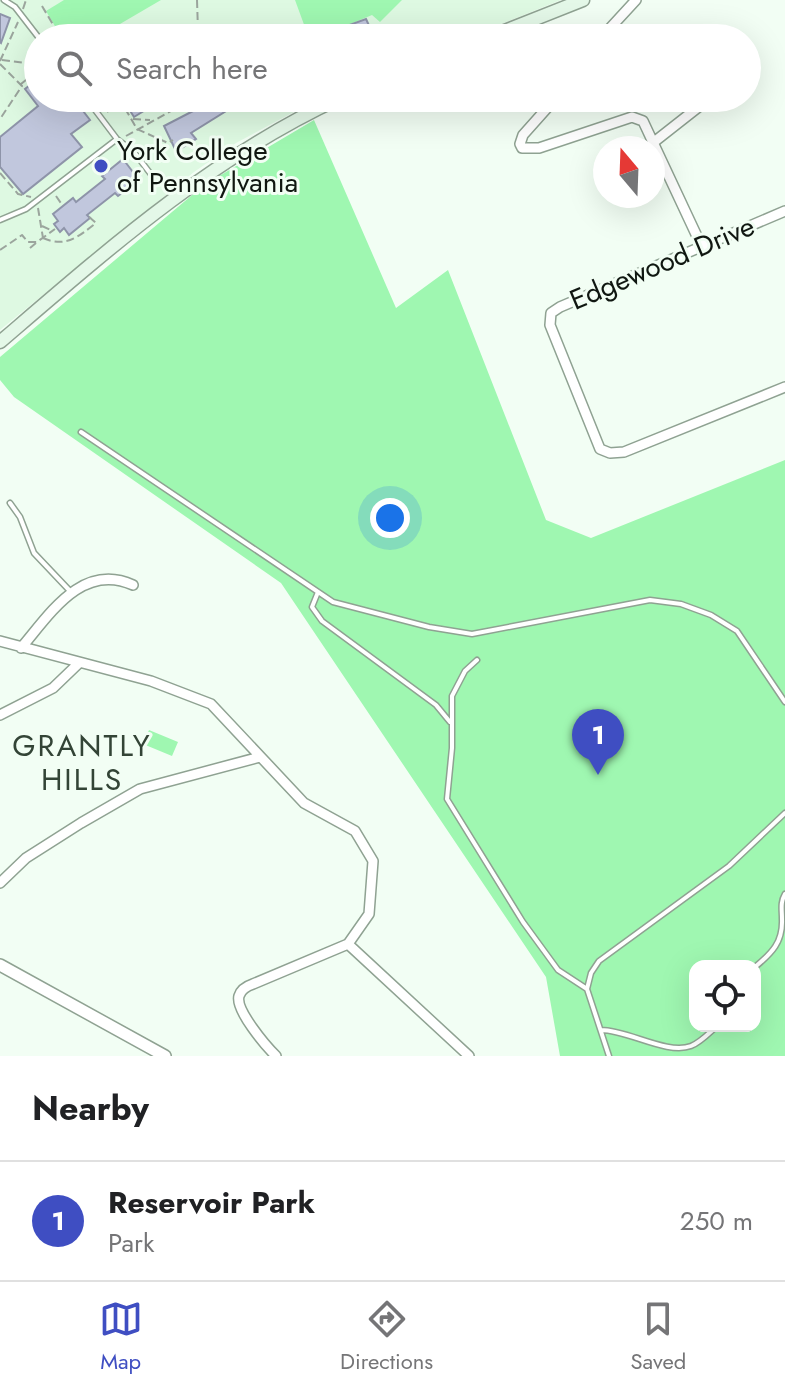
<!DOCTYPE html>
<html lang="en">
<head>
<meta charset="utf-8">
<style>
  body { margin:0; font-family:Jost,sans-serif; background:#f6f6f6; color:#202124 }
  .controls { position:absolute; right:24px; bottom:24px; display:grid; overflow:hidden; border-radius:16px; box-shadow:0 8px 32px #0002 }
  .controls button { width:72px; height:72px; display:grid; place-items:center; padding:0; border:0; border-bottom:2px solid #e0e0e0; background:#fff; color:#202124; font:40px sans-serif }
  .compass { position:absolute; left:593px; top:136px; width:72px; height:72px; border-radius:50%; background:#fff; box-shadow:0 8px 32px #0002; rotate:341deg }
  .you { position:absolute; left:390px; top:518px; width:28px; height:28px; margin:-20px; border:6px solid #fff; border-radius:50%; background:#1a73e8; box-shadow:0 0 0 12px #1a73e833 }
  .badge { display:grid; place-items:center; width:52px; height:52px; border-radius:50%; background:#3f4ec2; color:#fff; font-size:26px; font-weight:700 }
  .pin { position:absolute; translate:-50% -66px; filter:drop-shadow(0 2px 4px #0008) }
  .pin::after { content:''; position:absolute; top:42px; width:28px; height:24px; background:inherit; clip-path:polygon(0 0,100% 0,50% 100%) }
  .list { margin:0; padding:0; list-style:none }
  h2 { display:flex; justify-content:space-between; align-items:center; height:104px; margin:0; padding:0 32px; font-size:34px }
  h2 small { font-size:26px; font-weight:400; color:#757577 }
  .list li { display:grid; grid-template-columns:52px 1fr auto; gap:24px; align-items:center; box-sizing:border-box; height:120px; padding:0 32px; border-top:2px solid #e0e0e0 }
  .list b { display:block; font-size:30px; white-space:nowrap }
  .list p { margin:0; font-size:26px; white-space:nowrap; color:#757577 }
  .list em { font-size:26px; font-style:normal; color:#757577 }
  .icon { flex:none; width:44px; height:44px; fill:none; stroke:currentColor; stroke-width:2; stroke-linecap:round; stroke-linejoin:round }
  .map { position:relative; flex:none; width:785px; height:1056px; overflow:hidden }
  .search { position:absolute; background:#fff; box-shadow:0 8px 32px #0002; left:24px; right:24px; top:24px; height:88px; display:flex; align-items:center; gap:20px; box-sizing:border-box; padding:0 28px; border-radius:44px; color:#757577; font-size:30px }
  .sheet { height:224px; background:#fff }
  nav { display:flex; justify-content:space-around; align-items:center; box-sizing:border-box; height:112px; border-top:2px solid #e0e0e0; background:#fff; font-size:22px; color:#757577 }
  nav a { display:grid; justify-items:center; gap:4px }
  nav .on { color:#3f4ec2 }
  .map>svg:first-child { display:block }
</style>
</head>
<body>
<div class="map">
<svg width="785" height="1056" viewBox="0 0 785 1056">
  <rect width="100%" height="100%" fill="#f2fef4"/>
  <path fill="#def9e2" d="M0,0H561L466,38H38V98H320L236,143L194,172L0,330Z"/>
  <path fill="#9ff7b1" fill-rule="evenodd" d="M64,0H161L96,38H62L46,11Z
    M295,0H402L380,22L372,15L341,28L338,29L336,26L313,34L306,30Z
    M314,120L396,308L448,270L546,520L591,538L785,460V1056H560L546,977L281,583L14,397L0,380V357L204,185ZM695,966H755V1026H695Z
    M149,730L178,742L172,756L143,744Z"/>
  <path fill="#c1c7dd" stroke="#8e94a9" stroke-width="2" d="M0,14L10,18L1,43L0,42Z
    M366,19L372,32L360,38H345L341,28Z
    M38,79V98H73L90,120L71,134L82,147L23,194L0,167V137L38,106L25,89Z
    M122,98H165L134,117Z
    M188,98H247L191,133L196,139L180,149L178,147L175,149L164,126L195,110Z
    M123,159L139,180L118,196L115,193L87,215L90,218L69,235L64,228L60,232L54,224L58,221L53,214L73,198L76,202L105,179L102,176Z"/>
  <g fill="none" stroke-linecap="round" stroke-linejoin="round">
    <g stroke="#8fa292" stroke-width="7">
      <path id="service" d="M4,0L15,7L39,38
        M86,98L117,139L134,152L153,177
        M0,220L26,209L117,139
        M81,432L333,602L429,627L472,634L650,600L681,604L711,615L737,631L785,702
        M10,503L20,517L34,553L70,591
        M318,592L312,607L322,621L436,705L450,722
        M477,660L465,671L452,696V748L447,799L523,922L558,970L587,989
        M755,967C772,953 783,942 782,919C782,909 780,903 785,894
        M601,1030C628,1030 667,1055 691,1046C701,1042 709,1033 717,1026
        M609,1056L587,989L591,973L599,961L729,866L785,813"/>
    </g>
    <g stroke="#8fa292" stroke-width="12">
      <path id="minor" d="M601,38L636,0
        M556,98L523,135L520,144L522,148H539L632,117L643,121L702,247
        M654,142L710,98
        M785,211L560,307L551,313L550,325L600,449L610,453L624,452L785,387
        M0,641L151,681L211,704L304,803L355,831L373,861L369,914L348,944L469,1056
        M21,648C50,614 82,562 133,585
        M0,715L53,688L79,663
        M0,883L26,858L81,823L140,789L260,757
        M276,1056C266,1046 235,1010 239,996C241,989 247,986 253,984L348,944"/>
    </g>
    <g stroke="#8fa292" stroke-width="14">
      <path id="tertiary" d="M0,965L165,1056"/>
    </g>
    <g stroke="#8fa292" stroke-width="15">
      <path id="secondary" d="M487,38L583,0
        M0,342C106,251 212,157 340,98"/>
    </g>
    <path stroke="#9ba59d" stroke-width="2" stroke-dasharray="8 4" stroke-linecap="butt" d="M197,0L198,31L203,38
      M42,6L61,38
      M23,9L26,0
      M235,38L239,35L249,38
      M2,60L33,64L38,70
      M0,61L18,22
      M0,64L22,86L0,119
      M21,84L38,70
      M119,98L137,129L168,143L173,140
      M107,112L122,102
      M133,119L150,120
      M126,136L189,101
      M0,173L18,194L31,197
      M56,196L63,206
      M38,208L43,238
      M42,226L53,231
      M43,238C66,248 78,237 96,223L88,216
      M30,248L36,243
      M0,250L22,235L28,242H37L55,229"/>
    <use href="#service" stroke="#fff" stroke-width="4"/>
    <use href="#minor" stroke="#fff" stroke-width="9"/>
    <use href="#tertiary" stroke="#fff" stroke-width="11"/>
    <use href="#secondary" stroke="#e4f8e8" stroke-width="12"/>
  </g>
  <circle fill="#3f4ec2" stroke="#f2fef4" stroke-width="3" cx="101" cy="166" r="8"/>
  <g text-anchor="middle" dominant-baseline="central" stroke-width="6" stroke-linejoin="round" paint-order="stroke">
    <g font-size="28" fill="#101711" stroke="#f2fef4" text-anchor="start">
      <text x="117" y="150">York College<tspan x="117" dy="32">of Pennsylvania</tspan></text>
    </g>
    <g font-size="28" fill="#101711" stroke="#f2fef4">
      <text transform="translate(662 263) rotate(-23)">Edgewood Drive</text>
    </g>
    <g font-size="30" letter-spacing="2" fill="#334436" stroke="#f2fef4">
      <text x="82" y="745">GRANTLY<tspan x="82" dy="34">HILLS</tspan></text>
    </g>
  </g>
</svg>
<div class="controls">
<button><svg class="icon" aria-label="locate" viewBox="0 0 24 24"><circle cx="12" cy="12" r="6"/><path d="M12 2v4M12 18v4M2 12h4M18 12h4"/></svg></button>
</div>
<svg class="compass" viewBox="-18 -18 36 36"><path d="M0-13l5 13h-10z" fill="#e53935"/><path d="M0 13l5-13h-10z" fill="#757577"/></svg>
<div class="you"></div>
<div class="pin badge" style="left:598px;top:775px">1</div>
<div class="search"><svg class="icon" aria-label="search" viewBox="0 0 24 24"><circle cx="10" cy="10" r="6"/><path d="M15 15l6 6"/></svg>Search here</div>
</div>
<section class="sheet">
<h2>Nearby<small></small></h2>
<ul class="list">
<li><span class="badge">1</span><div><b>Reservoir Park</b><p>Park</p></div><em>250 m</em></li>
</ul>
</section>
<nav>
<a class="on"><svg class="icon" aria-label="map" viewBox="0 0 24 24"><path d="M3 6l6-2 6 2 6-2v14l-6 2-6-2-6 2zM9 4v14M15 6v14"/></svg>Map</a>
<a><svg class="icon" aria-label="directions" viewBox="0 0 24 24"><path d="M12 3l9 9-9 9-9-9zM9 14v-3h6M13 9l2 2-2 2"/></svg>Directions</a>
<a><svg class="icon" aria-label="saved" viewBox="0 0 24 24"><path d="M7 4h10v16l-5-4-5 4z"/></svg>Saved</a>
</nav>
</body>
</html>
